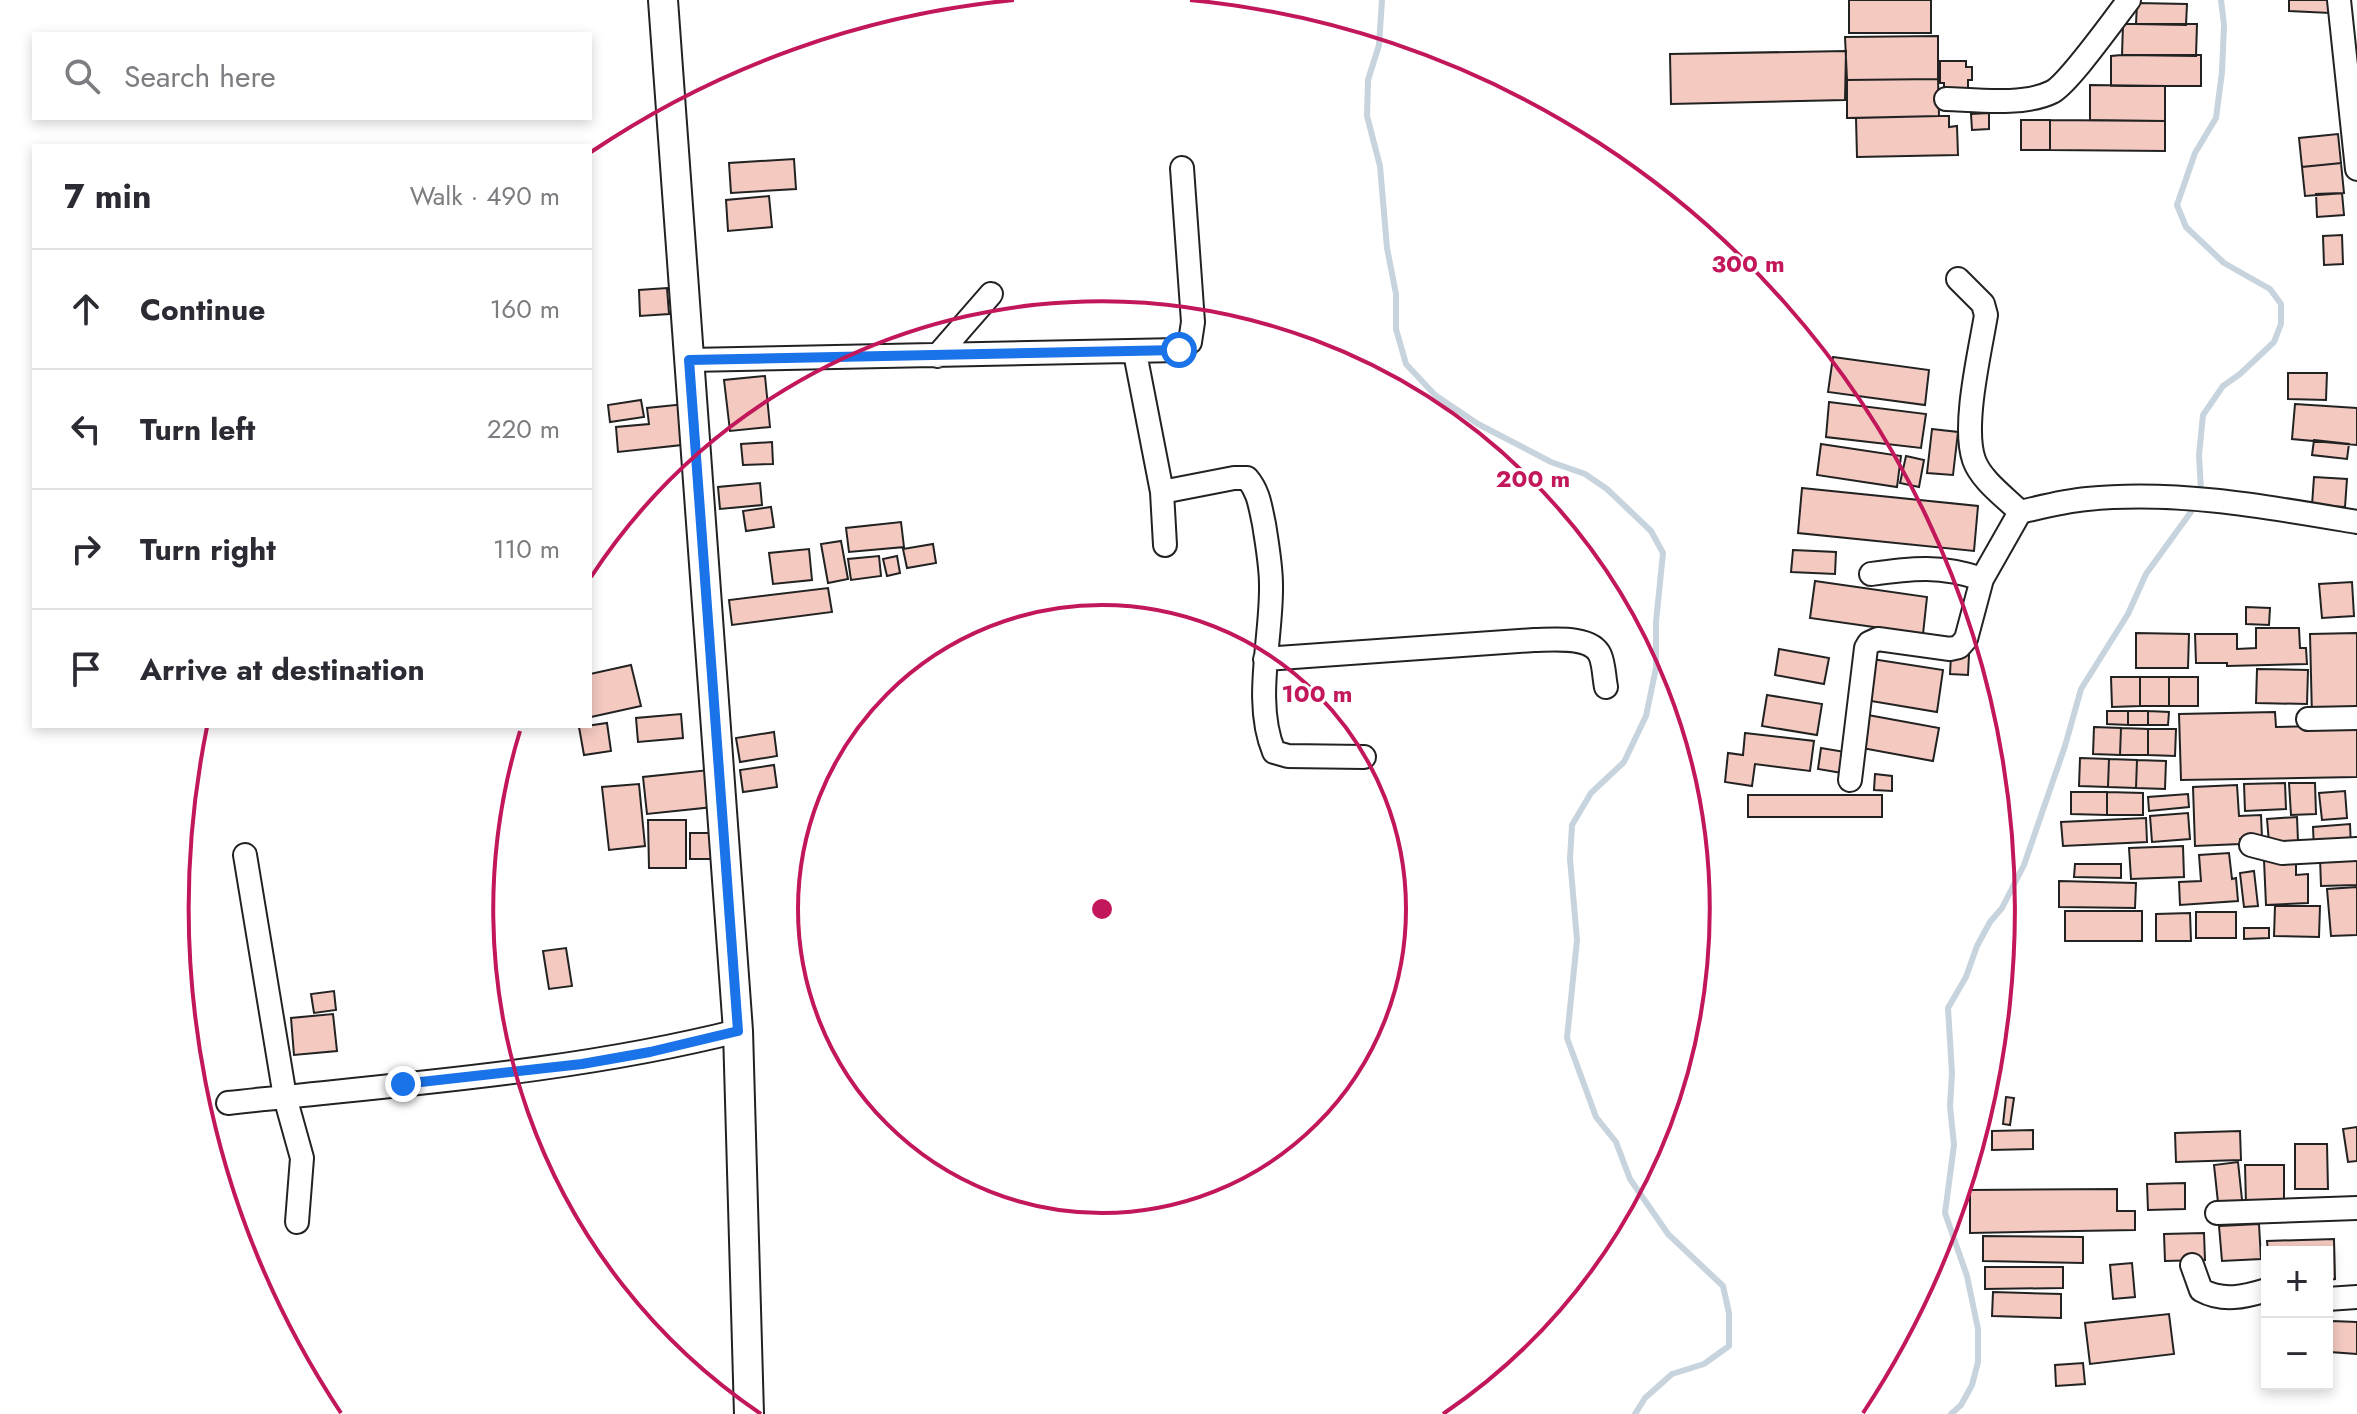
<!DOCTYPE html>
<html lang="en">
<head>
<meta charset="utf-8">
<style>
  body { margin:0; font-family:Jost,sans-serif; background:#f2f2f3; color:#2b2b33 }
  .controls { position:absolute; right:24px; bottom:24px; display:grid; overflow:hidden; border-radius:0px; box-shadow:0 4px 12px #0003 }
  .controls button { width:72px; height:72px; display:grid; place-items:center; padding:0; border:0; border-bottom:2px solid #e1e1e2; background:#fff; color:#2b2b33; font:40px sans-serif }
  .stop { position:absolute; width:24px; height:24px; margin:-18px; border:6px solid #1a73e8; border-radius:50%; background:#fff }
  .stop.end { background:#1a73e8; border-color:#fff; box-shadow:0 2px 8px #0008 }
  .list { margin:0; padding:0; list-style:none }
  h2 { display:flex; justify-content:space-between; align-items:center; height:104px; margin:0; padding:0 32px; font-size:34px }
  h2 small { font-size:26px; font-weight:400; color:#7c7c81 }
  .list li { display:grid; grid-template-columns:52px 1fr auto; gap:24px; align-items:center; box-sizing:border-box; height:120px; padding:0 32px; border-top:2px solid #e1e1e2 }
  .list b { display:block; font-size:30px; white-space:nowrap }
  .list em { font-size:26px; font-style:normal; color:#7c7c81 }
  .icon { flex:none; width:44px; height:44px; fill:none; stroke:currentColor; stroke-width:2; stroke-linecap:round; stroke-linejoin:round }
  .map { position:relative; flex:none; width:2357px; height:1414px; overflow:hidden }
  .search { position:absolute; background:#fff; box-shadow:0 4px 12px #0003; left:32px; top:32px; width:560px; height:88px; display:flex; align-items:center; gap:20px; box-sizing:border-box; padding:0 28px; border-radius:0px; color:#7c7c81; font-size:30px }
  .panel { position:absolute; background:#fff; box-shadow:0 4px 12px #0003; left:32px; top:144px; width:560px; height:584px; border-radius:0px }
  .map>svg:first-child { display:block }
</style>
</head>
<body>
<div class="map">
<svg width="2357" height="1414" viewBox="0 0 2357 1414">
  <rect width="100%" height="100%" fill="#fff"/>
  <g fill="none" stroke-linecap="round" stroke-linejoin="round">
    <path stroke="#c7d3dd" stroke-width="6" d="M1382,0L1379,45L1368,80L1367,116L1380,166L1387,248L1396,294V329L1406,364L1435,395L1478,424L1551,462L1585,474L1607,489L1651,531L1663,553L1656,622V668L1646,716L1624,762L1591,793L1572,825L1570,859L1577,940L1567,1038L1596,1117L1616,1142L1630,1179L1668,1234L1723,1286L1729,1313V1346L1704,1364L1672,1374L1645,1398L1635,1414
      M2201,491L2199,455L2203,415L2223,386L2240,374L2274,342L2281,324V304L2270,289L2224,263L2186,227L2177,205L2195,153L2216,118L2222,72L2224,25L2221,0
      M1951,1414L1961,1405L1972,1385L1978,1362V1329L1967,1276L1945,1213L1954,1145L1950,1106L1952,1073L1948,1008L1966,977L1977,946L1990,922L2002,908L2024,865L2065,746L2081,689L2128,614L2146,574L2196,505"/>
  </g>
  <path fill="#f3c9c0" stroke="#222" stroke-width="2" d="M1849,0H1931V33H1849Z
    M2289,0H2330V13L2289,11Z
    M2137,3L2187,4L2186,25L2136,24Z
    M2123,24H2197L2196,56L2122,55Z
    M1938,36V79L1847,80L1845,37Z
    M1846,51L1845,100L1671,104L1670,54Z
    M2122,55H2201V86H2111V56Z
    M1940,61H1966V67H1972V80H1968V88H1944V83H1940Z
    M1938,79L1939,116L1847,118V80Z
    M2090,85L2165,86V121L2090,120Z
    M1989,113V129L1972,130L1971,114Z
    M1939,116H1949V127L1957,126L1958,155L1857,157L1856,118Z
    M2021,120H2050V150H2021Z
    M2050,120L2165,121V151L2050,150Z
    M2338,134L2341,163L2302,167L2299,138Z
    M794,159L796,189L731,193L729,163Z
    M2341,163L2344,193L2305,196L2302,167Z
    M2342,193L2344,215L2317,217L2316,194Z
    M769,196L772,227L728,231L726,200Z
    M2342,235L2343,264L2324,265L2323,236Z
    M667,288L669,314L640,316L639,290Z
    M1833,357L1929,370L1925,405L1828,392Z
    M2288,373H2327L2326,400L2288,399Z
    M765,376L770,427L730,431L724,380Z
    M641,400L644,417L610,422L608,405Z
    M1829,402L1926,414L1921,448L1826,437Z
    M685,404L691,444L618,452L616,427L649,424L647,408Z
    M2295,404L2357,408V445L2292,439Z
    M1932,429L1958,432L1953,475L1927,473Z
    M2314,440L2349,444L2347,459L2312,455Z
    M772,442L773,464L743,465L741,444Z
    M1821,444L1901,456L1897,487L1817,475Z
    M1906,456L1924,460L1919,487L1900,483Z
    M2314,477L2347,479L2345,507L2312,505Z
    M760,483L762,505L720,509L718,487Z
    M1802,488L1978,506L1974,551L1798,533Z
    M771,507L774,527L746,531L743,511Z
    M901,522L904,547L849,552L846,528Z
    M841,541L848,579L828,583L821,544Z
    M933,544L936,563L907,568L903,549Z
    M809,549L812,580L773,584L769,553Z
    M1793,550L1836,552L1835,574L1791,572Z
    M879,556L881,576L851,580L848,559Z
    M897,556L900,573L887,576L883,559Z
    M1815,581L1927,597L1923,634L1810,618Z
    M2352,582L2354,616L2322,618L2319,584Z
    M828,588L832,612L732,625L729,600Z
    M2246,607L2270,608L2269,625L2246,624Z
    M2256,628H2299L2300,648H2306L2307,664L2227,666V663H2196L2195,634H2237V649L2256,648Z
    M2136,633L2189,634L2188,668H2136Z
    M2357,633V716L2312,717L2310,634Z
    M1779,649L1829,658L1824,684L1775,675Z
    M1951,655H1969L1968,675L1950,674Z
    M1872,659L1943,670L1937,712L1865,700Z
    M631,665L641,706L591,717L590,674Z
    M2257,669L2308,670L2307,704L2256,703Z
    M2111,677H2140V706L2112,707Z
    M2140,677H2169V706H2140Z
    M2169,677H2198V706H2169Z
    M1767,695L1822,704L1817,735L1762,726Z
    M2107,711H2128V725L2107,724Z
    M2128,711H2148V725H2128Z
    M2148,711L2169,712L2168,725H2148Z
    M2275,712L2276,727L2357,725V777L2181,780L2179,714Z
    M681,714L683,738L638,742L636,718Z
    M1868,715L1939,728L1933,761L1862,748Z
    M607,723L611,751L584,755L579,727Z
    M2094,727L2121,728L2120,755L2093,754Z
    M2121,728L2148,729V755H2120Z
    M2148,729H2176L2175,756L2148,755Z
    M774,732L777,756L740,762L736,738Z
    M1745,733L1814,741L1810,771L1755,764L1752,786L1725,782L1728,753L1743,755Z
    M1821,748L1851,753L1848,774L1818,769Z
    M2080,758L2109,759L2108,787L2079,786Z
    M2109,759L2137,760L2136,788L2108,787Z
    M2137,760L2166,761L2165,789L2136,788Z
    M774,765L777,787L743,792L740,770Z
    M709,770L713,807L647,814L643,777Z
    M1875,774L1892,776V791L1874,790Z
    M2285,783L2286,809L2245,811L2244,784Z
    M2289,783H2315L2316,814L2291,815Z
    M639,784L645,846L609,850L602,787Z
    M2237,785L2239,816L2261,815L2262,838L2240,839V844L2195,846L2193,787Z
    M2345,791L2347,818L2322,820L2319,793Z
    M2071,792H2107V815L2071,814Z
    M2107,792L2143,793V815H2107Z
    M2188,794L2189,807L2149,811L2148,797Z
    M1748,795H1882V817H1748Z
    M2188,813L2190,839L2152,842L2150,816Z
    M2297,817L2298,841L2269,843L2267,819Z
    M2146,818L2147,842L2063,846L2061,822Z
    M648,820H686V868H649Z
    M2350,824L2351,848L2314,850L2313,827Z
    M690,833H712V859H690Z
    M2183,846L2184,877L2131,879L2129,848Z
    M2229,853L2232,879L2236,878L2238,901L2180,905L2179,882L2201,881L2199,855Z
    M2357,857V885L2321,886L2320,858Z
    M2296,858V875L2308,874V903L2266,905L2264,860Z
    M2075,864H2121V878L2074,877Z
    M2254,871L2258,906L2244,907L2240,873Z
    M2059,881L2136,883L2135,908L2059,907Z
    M2357,887V935L2331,936L2327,889Z
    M2275,906H2320L2319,937L2274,936Z
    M2065,911H2142V941H2065Z
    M2196,912H2236V938H2196Z
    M2190,913L2191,941H2156V914Z
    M2244,928H2269V938L2244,939Z
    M566,948L572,986L549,989L543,951Z
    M334,991L336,1010L314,1013L311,994Z
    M333,1014L337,1051L294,1055L291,1018Z
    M2006,1097L2014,1098L2010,1125L2003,1124Z
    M2357,1127V1161L2348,1162L2343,1129Z
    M2033,1130V1149L1992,1150V1131Z
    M2240,1131L2241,1160L2176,1162L2175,1133Z
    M2295,1144H2327L2328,1189H2295Z
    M2238,1162L2243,1209L2219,1212L2214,1165Z
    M2245,1165H2284V1205H2246Z
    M2185,1183V1209L2148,1210L2147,1184Z
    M2117,1189V1211H2135V1230L1970,1233V1190Z
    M2259,1224L2261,1259L2222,1261L2219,1226Z
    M2204,1233L2205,1260L2165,1261L2164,1234Z
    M1983,1236L2083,1237V1263L1983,1261Z
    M2334,1239L2335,1279L2327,1280V1252H2268L2267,1241Z
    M2132,1263L2135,1297L2113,1299L2110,1265Z
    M1985,1267H2063V1288L1985,1289Z
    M1993,1292L2061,1294V1318L1992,1316Z
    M2169,1314L2174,1354L2090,1364L2085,1323Z
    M2332,1321L2357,1322V1354L2330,1352Z
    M2083,1363L2085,1384L2056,1386L2055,1365Z"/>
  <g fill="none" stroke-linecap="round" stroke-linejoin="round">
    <g stroke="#222" stroke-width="26">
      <path id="minor" d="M2339,0L2357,169
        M1946,99C1976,100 2024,106 2052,92C2069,83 2114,19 2129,0
        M1135,353L1162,492L1165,545
        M937,356L991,294
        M689,360L1179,350L1190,342L1193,322L1182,168
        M1162,492L1234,478H1247C1259,492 1260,506 1264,524C1267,544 1271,565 1271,585C1272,638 1253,702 1274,752L1288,756L1364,757
        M2020,512C2042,507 2064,501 2087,499C2177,490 2269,507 2357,522
        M1871,574C1913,568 1941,565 1982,579
        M1265,659L1534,640C1551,640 1591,635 1600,655C1604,664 1604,677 1606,687
        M2308,719L2357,718
        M1850,780L1866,648L1869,643L1878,639L1950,649L1959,647L1966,639L1982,579L2020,512C2005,497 1981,480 1974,460C1962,426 1980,352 1986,315L1983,304L1958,279
        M2251,845L2282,853L2357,849
        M245,855L285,1097L302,1158L297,1222
        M228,1103C398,1084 571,1073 738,1031
        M2217,1213L2357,1208
        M2192,1265L2201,1290C2223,1302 2244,1297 2267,1290
        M2327,1299L2357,1297"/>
    </g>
    <g stroke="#222" stroke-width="32">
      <path id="major" d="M663,0L738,1031L749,1414"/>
    </g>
    <use href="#minor" stroke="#fff" stroke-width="22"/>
    <use href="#major" stroke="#fff" stroke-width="28"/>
  </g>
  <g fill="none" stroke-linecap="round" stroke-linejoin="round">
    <path stroke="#1a73e8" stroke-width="10" d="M403,1084L582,1064L650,1052L738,1031L689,360L1179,350"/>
  </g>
  <g fill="none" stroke="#c2185b" stroke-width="4">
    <circle cx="1102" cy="909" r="304"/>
    <path d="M761 1414A609 609 0 0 1 520 731M591 577A609 609 0 1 1 1443 1414"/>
    <path d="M341 1413A913 913 0 0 1 207 727M591 152A913 913 0 0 1 1014 0M1190 0A913 913 0 0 1 1863 1413"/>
  </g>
  <circle cx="1102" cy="909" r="12" fill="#c2185b" stroke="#fff" stroke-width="4"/>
  <g font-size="24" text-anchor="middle" font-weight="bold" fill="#c2185b" stroke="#fff" stroke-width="6" stroke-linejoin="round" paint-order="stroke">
    <text x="1748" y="272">300 m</text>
    <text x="1533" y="487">200 m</text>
    <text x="1317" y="702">100 m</text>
  </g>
</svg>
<div class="controls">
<button>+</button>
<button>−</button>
</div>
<div class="stop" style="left:1179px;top:350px"></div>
<div class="stop end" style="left:403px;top:1084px"></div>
<div class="search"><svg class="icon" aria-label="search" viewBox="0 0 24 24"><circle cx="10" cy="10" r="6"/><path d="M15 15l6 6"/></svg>Search here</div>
<section class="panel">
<h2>7 min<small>Walk · 490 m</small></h2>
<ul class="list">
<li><svg class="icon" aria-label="ahead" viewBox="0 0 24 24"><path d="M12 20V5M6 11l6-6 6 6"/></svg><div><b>Continue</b></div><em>160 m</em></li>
<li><svg class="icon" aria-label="left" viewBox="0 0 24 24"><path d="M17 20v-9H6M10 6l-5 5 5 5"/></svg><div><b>Turn left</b></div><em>220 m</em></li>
<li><svg class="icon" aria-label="right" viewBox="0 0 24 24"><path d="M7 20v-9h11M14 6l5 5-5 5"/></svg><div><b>Turn right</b></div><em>110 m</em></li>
<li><svg class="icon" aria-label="arrive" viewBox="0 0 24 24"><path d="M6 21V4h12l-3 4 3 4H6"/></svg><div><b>Arrive at destination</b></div></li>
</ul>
</section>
</div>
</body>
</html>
